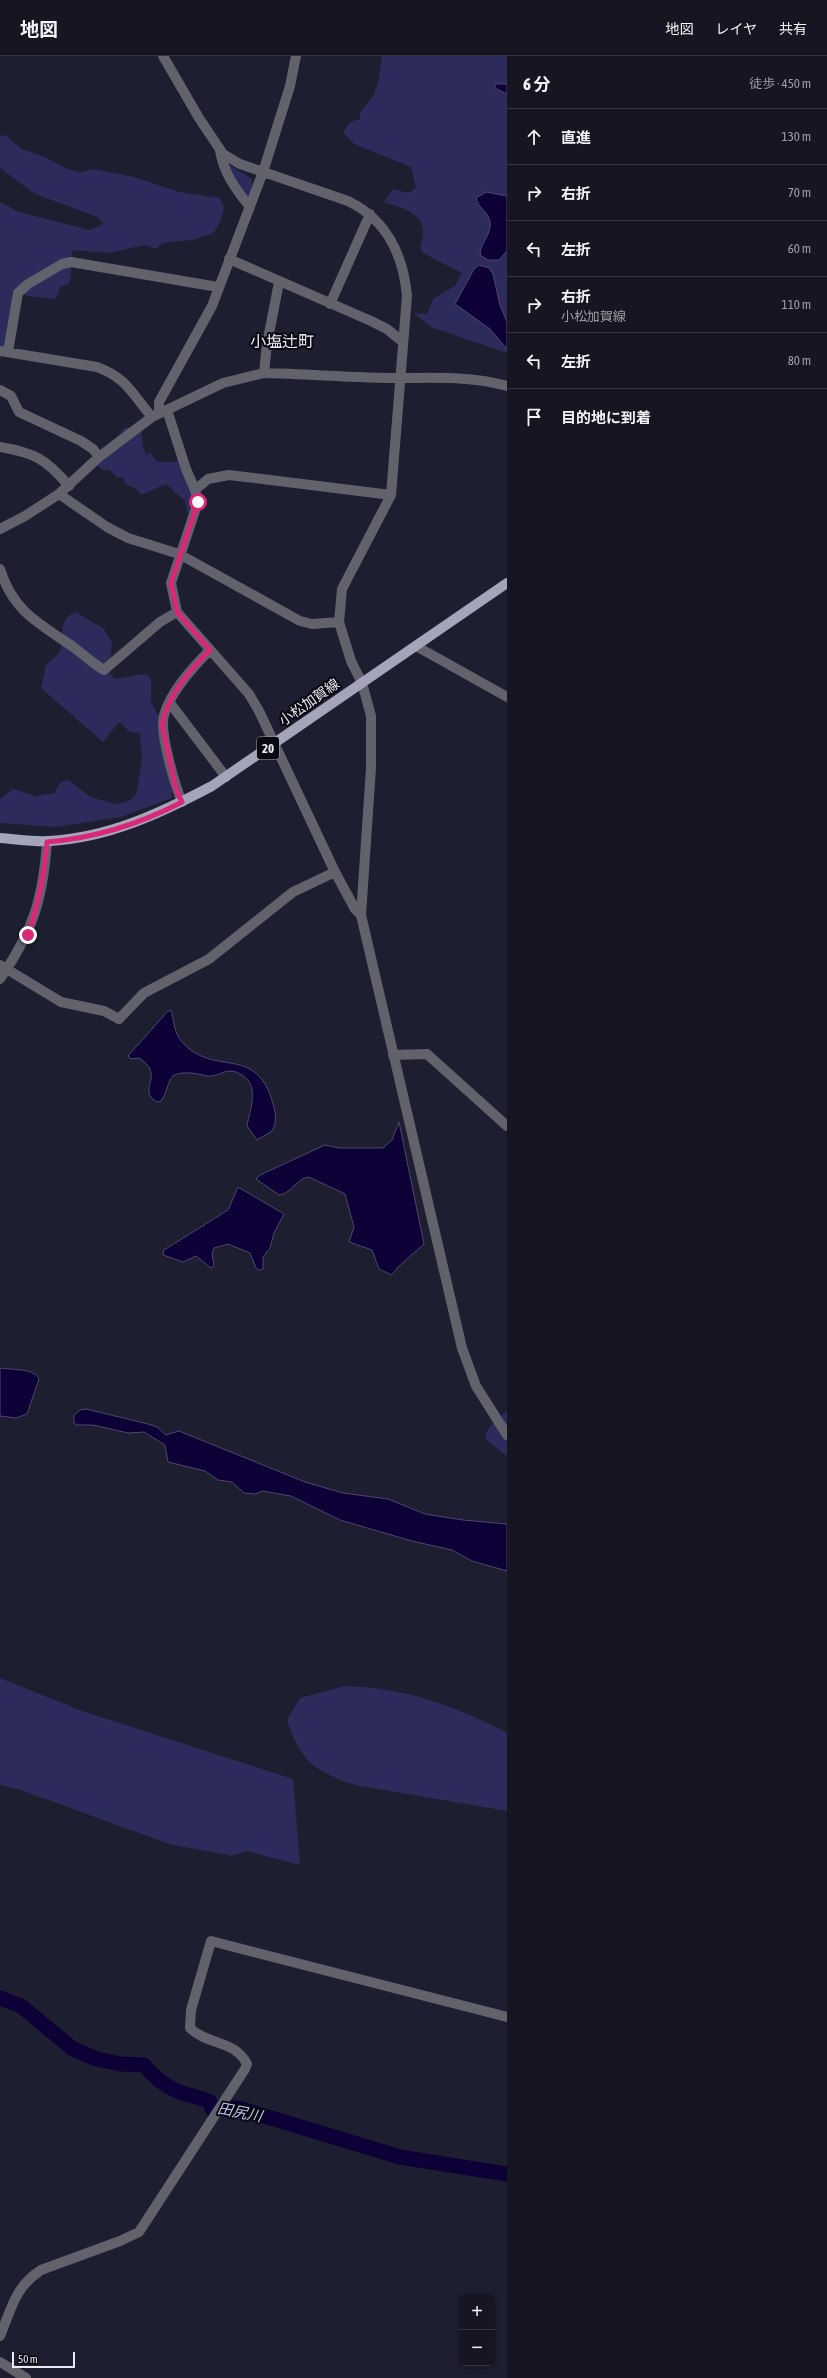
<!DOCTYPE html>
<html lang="ja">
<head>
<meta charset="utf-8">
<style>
  body { margin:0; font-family:"Asap Condensed","Noto Sans JP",sans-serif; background:#232330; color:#f1f3f6 }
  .controls { position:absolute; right:12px; bottom:12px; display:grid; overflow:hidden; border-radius:6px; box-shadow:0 2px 6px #0003 }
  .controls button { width:36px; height:36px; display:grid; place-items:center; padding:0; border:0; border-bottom:1px solid #353541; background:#161623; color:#f1f3f6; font:20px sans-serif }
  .scale { position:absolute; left:12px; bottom:10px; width:63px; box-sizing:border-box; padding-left:4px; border:2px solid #e9eaf6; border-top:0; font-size:11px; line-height:14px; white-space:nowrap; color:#e9eaf6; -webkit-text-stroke:3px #080910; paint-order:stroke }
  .stop { position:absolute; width:12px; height:12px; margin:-9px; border:3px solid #db2777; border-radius:50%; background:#fff }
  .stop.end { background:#db2777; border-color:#fff; box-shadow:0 1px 4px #0008 }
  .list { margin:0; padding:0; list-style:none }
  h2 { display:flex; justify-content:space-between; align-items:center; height:52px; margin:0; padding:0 16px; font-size:17px }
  h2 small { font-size:13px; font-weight:400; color:#9e9fa6 }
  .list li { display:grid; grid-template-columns:26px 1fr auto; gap:12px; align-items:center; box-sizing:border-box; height:56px; padding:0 16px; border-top:1px solid #353541 }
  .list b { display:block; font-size:15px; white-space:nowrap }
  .list p { margin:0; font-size:13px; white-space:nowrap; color:#9e9fa6 }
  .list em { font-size:13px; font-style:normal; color:#9e9fa6 }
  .icon { flex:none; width:22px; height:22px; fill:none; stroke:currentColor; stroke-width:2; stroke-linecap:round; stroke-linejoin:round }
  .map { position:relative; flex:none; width:507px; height:2322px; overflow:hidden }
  header { display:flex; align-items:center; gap:24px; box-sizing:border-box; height:56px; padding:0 20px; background:#161623; border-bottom:1px solid #353541 }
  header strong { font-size:19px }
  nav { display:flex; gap:22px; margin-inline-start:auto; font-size:14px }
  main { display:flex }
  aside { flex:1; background:#161623 }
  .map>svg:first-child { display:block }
</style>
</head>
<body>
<header>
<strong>地図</strong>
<nav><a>地図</a><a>レイヤ</a><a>共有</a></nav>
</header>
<main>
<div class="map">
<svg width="507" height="2322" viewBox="0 0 507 2322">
  <rect width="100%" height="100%" fill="#1d1e2f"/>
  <path fill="#2d2b5b" d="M382,0H507V297L431,271L414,257L427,258L433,243L455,230L462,217L423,197L420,191C432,159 408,154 384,146L393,133L408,137L416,132L411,111L354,88L343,77L350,66L360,63V57L374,38L379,22Z
    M0,79L6,80L22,93L45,101L67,113L80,116L94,113L134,121L179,136L220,142L224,152L221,164L214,177L192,184L162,187L156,193L145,189L109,197L72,194C70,207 73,216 69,228L60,231L56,243L27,240L19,233L0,305V146L19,156L89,174L104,168L98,161L35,138L0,112Z
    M228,108L252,123V135L248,142L227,111Z
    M135,370L141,372L143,390L146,399L151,397L157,406H173L179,404L194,444L191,458L188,459L185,445L166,428L141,439L135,432L125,428L123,421H117L110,414H103L98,410V407L124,372Z
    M75,556L103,572L112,586L109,617L115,623C126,622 138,617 148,619L151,624V646L159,661L172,729V742L121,761L75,768L55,771L0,767V743L13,733L36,740L55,737C57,729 60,726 68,724L91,741L115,748L129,745L136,739L142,704L140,677L130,676L119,666L103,686L41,632L46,609L59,597L63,586L62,572L66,562Z
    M507,1355V1400L486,1384C485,1371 498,1363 507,1355Z
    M0,1622L82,1655L293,1723L300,1809L246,1795L232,1800L169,1788L18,1733L0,1729Z
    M345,1630C403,1631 456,1650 507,1677V1755L355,1729C314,1715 301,1706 287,1664L300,1642Z"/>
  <path fill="#0d0036" stroke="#4f4670" d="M495,28H507V38L495,32Z
    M486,136L507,140V195L499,204H488L480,199C480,187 492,178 490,166C489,156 477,151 476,142Z
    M479,209L489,212L493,218L500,249L507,266V293L490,273L455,248L474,213Z
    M171,954C175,967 173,977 184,988C216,1021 257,988 273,1048C276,1057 277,1067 272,1075L257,1084L247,1070C250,1053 260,1030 242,1019C238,1017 235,1015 231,1015C222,1015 217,1021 207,1020C199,1018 181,1014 173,1020C167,1026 167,1038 161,1045L157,1046L151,1042C143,1027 163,1018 139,1002L131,1003L128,1000L167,956Z
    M399,1066L424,1188L398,1211L392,1219L379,1213L372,1194L349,1186L354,1171L345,1138L309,1121C297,1122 291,1138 279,1139L256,1123L260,1119L325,1089L339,1092H383L392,1084Z
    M238,1131L284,1158L274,1177L270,1192L263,1201V1213L259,1214L256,1212L250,1197L228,1188L214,1192L212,1197L214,1210L211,1212L196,1200L183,1206L163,1199L164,1194L228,1154Z
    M0,1312C11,1314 35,1312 39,1323L27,1358L16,1362L0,1360Z
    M86,1353L148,1368L157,1371L166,1379L179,1375L305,1426L343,1437L388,1443L425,1458L463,1464L507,1468V1515L472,1505L452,1494L412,1485L340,1464L291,1440L263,1435L255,1438L244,1437L232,1426L218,1424L205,1415L168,1406L165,1389L144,1376L128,1377L93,1369H76L74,1367V1359L80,1354Z"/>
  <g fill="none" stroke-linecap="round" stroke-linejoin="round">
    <path stroke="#0d0036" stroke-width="15" d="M0,1942L21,1950L73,1993L97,2003L121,2008L144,2009C155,2022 168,2033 185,2038C194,2040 202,2042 210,2046L212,2053L238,2052L400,2101L507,2118"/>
    <path stroke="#61626b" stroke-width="10" d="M163,0L199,62L223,98L240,108L348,145C387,164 403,198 407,240L391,439L342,533L339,566L351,605L362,627L371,660V712L361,859L462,1292L476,1330L507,1379
      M220,94C223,116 236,134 250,151
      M229,203L371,265L387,273L403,286
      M330,248L370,158
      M0,295L97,311C127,322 132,338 152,361
      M8,296L18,237L28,228L62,208L71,206L218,231
      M264,317L267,288L279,226
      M0,334L11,340L19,356L81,385L93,393L99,401
      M167,354L186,413L195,434L198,446L171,527L177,556L249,638L259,655L335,816L355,853L361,859
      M159,356V346L212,250L263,116L290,30L296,0
      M0,391C35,397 46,403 69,430
      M195,434L208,423L229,419L391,439
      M59,438L107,471L128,482L179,498L300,565L312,568L339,566
      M0,473L25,460L59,438L99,401L152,361L223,327L264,317C310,318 356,322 401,322C437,322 472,320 507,330
      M0,513C13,555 38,567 72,590C83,598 92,607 104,614L160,566L177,556
      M416,590L507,641
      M170,647L226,721
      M182,746C175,729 159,676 164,659C171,635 192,612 210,594
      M0,909L61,946L104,955L119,963L144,937L209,903L293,836L335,816
      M0,923C33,875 43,843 47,786
      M393,999L427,998L507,1070
      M0,2280C12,2252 14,2232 41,2214L120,2185L139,2176L245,2013L247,2008C235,1984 207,1989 190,1972L191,1954L211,1885L507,1961
      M0,2306L26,2322"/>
    <path stroke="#a4a5b9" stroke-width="10" d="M0,782C16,783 33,786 49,785C108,782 161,757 212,730L507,527"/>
  </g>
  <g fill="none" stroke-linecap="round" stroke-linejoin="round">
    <path stroke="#db2777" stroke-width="5" d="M28,879C38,848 45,818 47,786C95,782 140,768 182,746L176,733L162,669C167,640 190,614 210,594L177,556L171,527L198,446"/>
  </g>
  <g text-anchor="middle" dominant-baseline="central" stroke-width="4" stroke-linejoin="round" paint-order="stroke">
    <rect fill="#080910" stroke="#a6a6b1" stroke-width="1" x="257" y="681" width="22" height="22" rx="3"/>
    <g font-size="13" font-weight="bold" fill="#e9eaf6">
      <text x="268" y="692">20</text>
    </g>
    <g font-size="14" fill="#e9eaf6" stroke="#080910">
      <text transform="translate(309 646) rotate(-35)">小松加賀線</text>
    </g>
    <g font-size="15" font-style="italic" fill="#bfc1ed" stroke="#080910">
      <text transform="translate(240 2056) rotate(11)">田尻川</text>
    </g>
    <g font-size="16" fill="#e9eaf6" stroke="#080910">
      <text x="282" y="285">小塩辻町</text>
    </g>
  </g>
</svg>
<div class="controls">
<button>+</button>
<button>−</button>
</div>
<div class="scale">50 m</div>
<div class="stop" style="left:198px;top:446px"></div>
<div class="stop end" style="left:28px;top:879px"></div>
</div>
<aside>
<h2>6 分<small>徒歩 · 450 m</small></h2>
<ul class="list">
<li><svg class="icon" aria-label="ahead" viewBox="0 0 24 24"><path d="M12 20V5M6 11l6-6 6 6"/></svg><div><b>直進</b></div><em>130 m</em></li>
<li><svg class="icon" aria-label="right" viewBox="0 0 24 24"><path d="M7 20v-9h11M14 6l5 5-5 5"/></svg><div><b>右折</b></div><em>70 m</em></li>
<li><svg class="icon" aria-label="left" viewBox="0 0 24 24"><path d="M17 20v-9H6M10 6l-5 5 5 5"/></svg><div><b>左折</b></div><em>60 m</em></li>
<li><svg class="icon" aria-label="right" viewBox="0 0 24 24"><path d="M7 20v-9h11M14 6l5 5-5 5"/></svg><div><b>右折</b><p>小松加賀線</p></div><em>110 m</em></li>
<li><svg class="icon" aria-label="left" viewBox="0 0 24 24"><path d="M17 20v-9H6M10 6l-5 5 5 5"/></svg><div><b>左折</b></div><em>80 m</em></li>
<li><svg class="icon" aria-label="arrive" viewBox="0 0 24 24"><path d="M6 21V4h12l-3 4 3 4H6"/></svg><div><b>目的地に到着</b></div></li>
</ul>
</aside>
</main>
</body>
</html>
